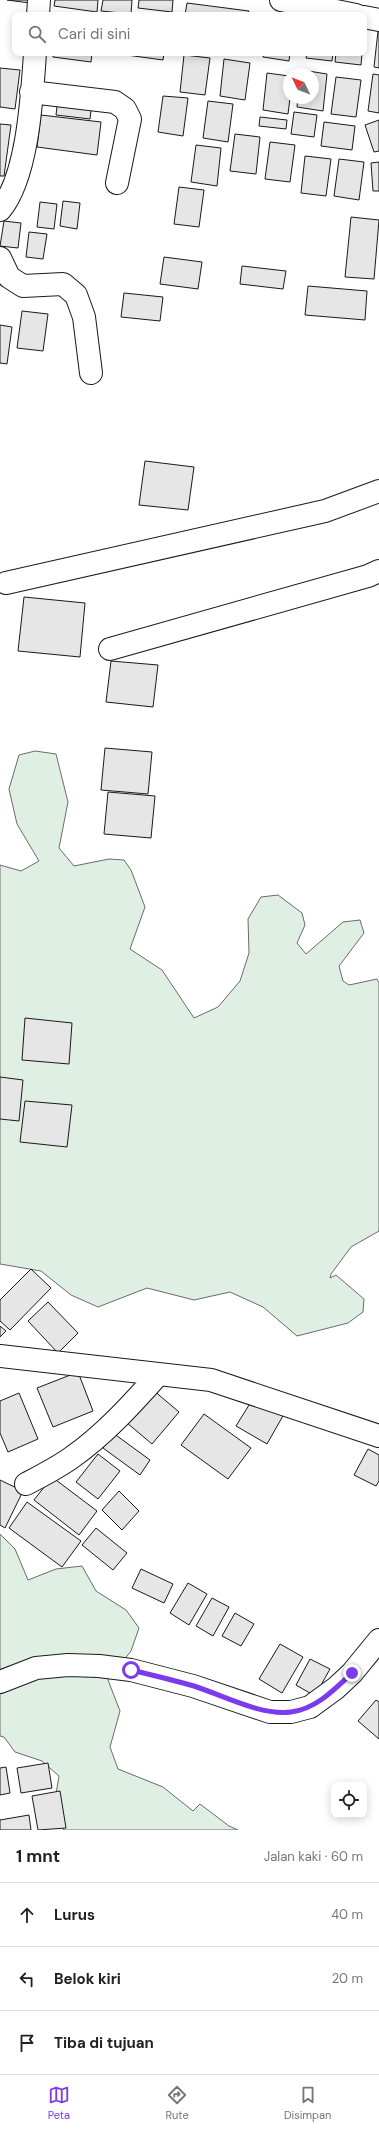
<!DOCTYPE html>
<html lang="id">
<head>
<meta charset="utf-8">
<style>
  body { margin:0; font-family:"DM Sans",sans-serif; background:#f6f6f6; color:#202124 }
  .controls { position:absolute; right:12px; bottom:12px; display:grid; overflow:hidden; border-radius:8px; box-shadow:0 2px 10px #0003 }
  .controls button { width:36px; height:36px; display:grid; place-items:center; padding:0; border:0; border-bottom:1px solid #e0e0e0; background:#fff; color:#202124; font:20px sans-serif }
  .compass { position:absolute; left:283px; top:68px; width:36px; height:36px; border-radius:50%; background:#fff; box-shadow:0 2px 10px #0003; rotate:313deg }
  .stop { position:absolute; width:12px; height:12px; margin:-9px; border:3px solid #7c3aed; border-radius:50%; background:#fff }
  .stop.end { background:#7c3aed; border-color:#fff; box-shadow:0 1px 4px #0008 }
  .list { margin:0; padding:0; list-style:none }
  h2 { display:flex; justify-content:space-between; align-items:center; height:52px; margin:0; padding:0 16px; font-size:17px }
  h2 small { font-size:13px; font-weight:400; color:#757577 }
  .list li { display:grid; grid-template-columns:26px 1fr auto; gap:12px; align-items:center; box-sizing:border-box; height:64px; padding:0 16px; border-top:1px solid #e0e0e0 }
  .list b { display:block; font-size:15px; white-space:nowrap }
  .list em { font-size:13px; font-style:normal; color:#757577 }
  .icon { flex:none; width:22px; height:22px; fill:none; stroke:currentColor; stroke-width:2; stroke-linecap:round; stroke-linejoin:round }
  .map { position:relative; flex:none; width:379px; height:1830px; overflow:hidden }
  .search { position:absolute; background:#fff; box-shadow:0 2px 10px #0003; left:12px; right:12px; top:12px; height:44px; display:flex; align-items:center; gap:10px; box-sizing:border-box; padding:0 14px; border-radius:8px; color:#757577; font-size:15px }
  .sheet { height:244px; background:#fff }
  nav { display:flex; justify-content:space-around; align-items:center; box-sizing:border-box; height:56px; border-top:1px solid #e0e0e0; background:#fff; font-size:11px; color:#757577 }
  nav a { display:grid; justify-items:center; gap:2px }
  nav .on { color:#7c3aed }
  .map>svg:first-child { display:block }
</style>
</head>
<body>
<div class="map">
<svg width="379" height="1830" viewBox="0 0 379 1830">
  <rect width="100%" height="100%" fill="#fff"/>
  <path fill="#e0efe3" stroke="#6a6a6a" d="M35,751L56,754L68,802L59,848L74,866L109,859L124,860L131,870L145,907L130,949L162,970L194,1018L218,1007L240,981L249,953L248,919L261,897L278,895L302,913L305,925L297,943L306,954L343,922L360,920L364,933L339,966L343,981L349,985L377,979L379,983V1231L351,1247L331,1274L330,1278L336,1275L364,1299L363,1312L348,1323L297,1336L263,1307L230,1292L194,1300L147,1288L98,1307L71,1295L41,1271L0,1264V865L21,871L39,861L17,824L9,789L19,755Z
    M0,1534L15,1549L28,1580L56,1569L82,1566L96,1591L126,1610L139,1628L131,1651L108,1680L120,1711L110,1747L118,1769L163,1787L193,1811L200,1804L229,1826L238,1830H64L52,1817L59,1776L42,1761L15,1752L4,1737L0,1736Z"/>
  <path fill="#e6e6e6" stroke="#1a1a1a" d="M7,0H30V3Z
    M55,0H98L97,12L54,6Z
    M103,0H132L131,14L101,11Z
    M139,0H173L172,12L138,8Z
    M187,3L249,11L248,15H185Z
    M378,31H379V68L374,67Z
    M53,53H92L91,62L53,57Z
    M112,53H164L163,60Z
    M264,53H290L289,61L263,57Z
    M307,53H333L332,61L306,58Z
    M336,53H362L361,65L335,62Z
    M184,55L210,58L205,95L180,92Z
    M224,59L250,63L245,100L220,96Z
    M0,68L20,70L15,109L0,107Z
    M302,70L327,74L323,111L297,107L298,98H313V74H301Z
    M267,73L289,76L290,98L288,114L263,110Z
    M373,74L379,75V113L368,111Z
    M336,77L361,80L356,117L331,114Z
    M163,96L188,98L183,136L158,132Z
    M58,98L92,102L90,119L56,115Z
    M208,101L233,104L228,142L203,138Z
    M294,112L317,115L314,137L291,134Z
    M41,115L101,122L97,155L37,147Z
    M260,117L287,120L286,129L259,126Z
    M379,120V151L374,152L365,125Z
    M324,122L355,126L352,150L321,146Z
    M0,124L11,125L4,176H0Z
    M235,134L260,137L256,174L230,171Z
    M270,142L295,145L290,182L265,179Z
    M196,145L221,148L217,186L191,182Z
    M305,156L331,159L326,196L301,193Z
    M339,159L364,162L359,200L334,196Z
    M379,162V191H373L371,163Z
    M179,187L204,190L199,227L174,224Z
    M63,201L80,203L77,229L60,226Z
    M40,202L57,204L54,229L37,227Z
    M351,217L379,220L374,279L345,277Z
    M4,221L21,223L18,248L0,246Z
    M29,232L47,234L43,259L26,257Z
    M164,257L202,262L198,289L160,284Z
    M242,266L286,271L283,289L240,284Z
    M308,286L367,291L365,320L305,315Z
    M124,293L163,297L160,321L121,317Z
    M22,311L48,314L43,351L17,348Z
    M0,325L12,327L7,364L0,363Z
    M145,461L194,467L188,510L139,505Z
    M24,597L85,603L80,657L18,651Z
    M111,661L158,665L153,707L106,702Z
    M105,748L152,752L148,794L101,790Z
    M108,792L155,796L151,838L104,834Z
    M25,1018L72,1023L69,1064L22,1060Z
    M0,1077L23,1080L19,1121L0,1119Z
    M25,1101L72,1105L67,1147L20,1142Z
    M31,1269L51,1288L10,1330L0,1321V1300Z
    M48,1302L78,1333L58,1353L28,1321Z
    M0,1326L6,1331L0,1337Z
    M78,1372L93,1411L53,1427L37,1388Z
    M153,1390L179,1412L152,1444L126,1422Z
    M19,1393L38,1439L8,1452L0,1433V1401Z
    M254,1397L284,1414L267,1444L236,1426Z
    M204,1414L251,1448L228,1479L181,1445Z
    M113,1433L150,1460L140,1475L103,1448Z
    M368,1449L379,1455V1481L376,1486L354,1475Z
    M98,1454L120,1471L98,1499L76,1482Z
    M52,1477L97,1511L79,1535L34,1500Z
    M0,1480L23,1491L5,1528L0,1525Z
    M119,1491L139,1511L122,1530L102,1510Z
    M27,1502L81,1541L62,1567L9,1528Z
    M96,1528L127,1553L113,1570L82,1545Z
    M141,1569L173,1584L164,1603L132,1588Z
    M188,1583L207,1594L189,1625L170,1613Z
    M212,1598L229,1607L213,1636L196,1626Z
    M235,1613L254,1624L241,1646L222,1636Z
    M280,1644L303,1657L282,1693L259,1679Z
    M310,1659L330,1669L315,1696L296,1685Z
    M376,1700L379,1702V1739L358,1721Z
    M48,1763L52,1788L21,1793L17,1768Z
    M6,1767L10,1793L0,1795V1768Z
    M60,1791L66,1828L38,1830L32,1796Z
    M29,1815L31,1830H0V1820Z"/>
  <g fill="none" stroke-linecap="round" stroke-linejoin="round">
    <g stroke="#1a1a1a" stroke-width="24">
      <path id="street" d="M38,15L39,0
        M31,92L115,102L125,109L130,119L117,183
        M0,210C28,177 32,96 35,53
        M0,258L9,277L23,286L63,284L76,295L84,317L91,373
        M6,583L325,511L379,491
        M110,649L368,576L379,571
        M0,1356L211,1380L379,1436
        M26,1484C41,1476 57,1468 71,1458C104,1435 131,1405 157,1376
        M0,1682L36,1668L68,1665L99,1666L131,1670L193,1686L270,1712H291L310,1707L336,1688L352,1673L379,1640"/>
    </g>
    <g stroke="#1a1a1a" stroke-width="24">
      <path id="secondary" d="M281,0L356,15
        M364,17L379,20"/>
    </g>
    <use href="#street" stroke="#fff" stroke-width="22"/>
    <use href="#secondary" stroke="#fff" stroke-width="22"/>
  </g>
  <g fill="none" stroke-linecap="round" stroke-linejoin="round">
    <path stroke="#7c3aed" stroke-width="5" d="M131,1670C152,1675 173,1680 194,1686C222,1695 261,1716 291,1712C316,1709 335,1689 352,1673"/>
  </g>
</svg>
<div class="controls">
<button><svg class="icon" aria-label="locate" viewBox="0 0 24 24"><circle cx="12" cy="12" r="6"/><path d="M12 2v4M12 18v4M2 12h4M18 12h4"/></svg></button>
</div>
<svg class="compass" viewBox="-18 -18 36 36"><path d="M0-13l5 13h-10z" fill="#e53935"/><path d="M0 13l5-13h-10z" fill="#757577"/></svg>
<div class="stop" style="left:131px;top:1670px"></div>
<div class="stop end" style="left:352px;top:1673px"></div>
<div class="search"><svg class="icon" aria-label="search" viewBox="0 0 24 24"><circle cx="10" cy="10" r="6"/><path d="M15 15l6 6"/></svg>Cari di sini</div>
</div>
<section class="sheet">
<h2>1 mnt<small>Jalan kaki · 60 m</small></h2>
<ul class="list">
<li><svg class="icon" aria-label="ahead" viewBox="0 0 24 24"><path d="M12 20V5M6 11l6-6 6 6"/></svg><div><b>Lurus</b></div><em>40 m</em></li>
<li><svg class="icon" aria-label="left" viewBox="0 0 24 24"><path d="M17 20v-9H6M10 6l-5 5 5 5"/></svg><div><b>Belok kiri</b></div><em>20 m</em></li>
<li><svg class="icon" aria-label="arrive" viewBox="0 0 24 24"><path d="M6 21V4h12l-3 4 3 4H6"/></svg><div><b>Tiba di tujuan</b></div></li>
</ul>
</section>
<nav>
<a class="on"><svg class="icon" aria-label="map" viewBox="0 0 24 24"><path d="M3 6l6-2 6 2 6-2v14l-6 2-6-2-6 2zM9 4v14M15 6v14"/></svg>Peta</a>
<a><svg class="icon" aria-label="directions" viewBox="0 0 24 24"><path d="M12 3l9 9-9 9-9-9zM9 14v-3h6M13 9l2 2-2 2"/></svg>Rute</a>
<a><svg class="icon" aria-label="saved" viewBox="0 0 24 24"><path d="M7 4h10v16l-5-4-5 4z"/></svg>Disimpan</a>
</nav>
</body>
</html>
